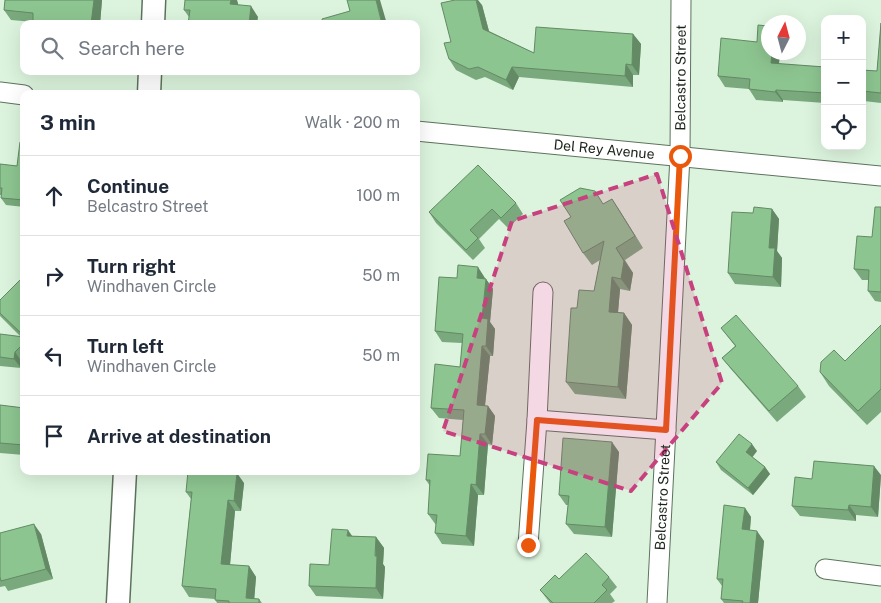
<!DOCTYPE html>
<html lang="en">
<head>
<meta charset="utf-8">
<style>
  body { margin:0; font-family:"Public Sans",sans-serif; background:#f6f6f7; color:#1f2937 }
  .controls { position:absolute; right:15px; top:15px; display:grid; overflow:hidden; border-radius:10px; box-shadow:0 5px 20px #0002 }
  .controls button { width:45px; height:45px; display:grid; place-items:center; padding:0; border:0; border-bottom:1px solid #e0e1e3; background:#fff; color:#1f2937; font:25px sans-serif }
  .compass { position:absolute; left:761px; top:15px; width:45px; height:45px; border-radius:50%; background:#fff; box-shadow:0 5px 20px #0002; rotate:6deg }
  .stop { position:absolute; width:15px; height:15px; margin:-11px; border:4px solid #ea580c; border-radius:50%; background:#fff }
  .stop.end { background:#ea580c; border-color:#fff; box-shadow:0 1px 5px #0008 }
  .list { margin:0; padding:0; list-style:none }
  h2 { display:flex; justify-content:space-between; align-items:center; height:65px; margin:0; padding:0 20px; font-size:21px }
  h2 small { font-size:16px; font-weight:400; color:#747a83 }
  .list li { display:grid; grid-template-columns:32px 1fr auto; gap:15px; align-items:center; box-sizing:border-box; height:80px; padding:0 20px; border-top:1px solid #e0e1e3 }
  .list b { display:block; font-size:19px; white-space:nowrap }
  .list p { margin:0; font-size:16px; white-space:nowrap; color:#747a83 }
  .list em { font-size:16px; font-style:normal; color:#747a83 }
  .icon { flex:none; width:28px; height:28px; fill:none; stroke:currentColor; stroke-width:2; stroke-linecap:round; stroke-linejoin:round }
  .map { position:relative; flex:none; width:881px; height:603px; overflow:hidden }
  .search { position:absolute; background:#fff; box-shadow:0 5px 20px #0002; left:20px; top:20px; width:400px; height:55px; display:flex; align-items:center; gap:12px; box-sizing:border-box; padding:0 18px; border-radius:10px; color:#747a83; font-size:19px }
  .panel { position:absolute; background:#fff; box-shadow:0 5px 20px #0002; left:20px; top:90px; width:400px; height:385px; border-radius:10px }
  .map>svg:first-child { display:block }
</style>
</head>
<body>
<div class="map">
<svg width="881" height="603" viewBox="0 0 881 603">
  <rect width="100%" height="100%" fill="#dcf4dd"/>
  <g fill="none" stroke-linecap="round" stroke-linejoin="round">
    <g stroke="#5d725d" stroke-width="21">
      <g id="minor">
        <path d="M0,92L24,95"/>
        <path id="s1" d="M416,131L881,176"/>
        <path d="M537,420L666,430"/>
        <path d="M528,545L537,420L543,292"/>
        <path d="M825,569L881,576"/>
        <path id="s2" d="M657,603L680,156L681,0"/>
      </g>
    </g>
    <g stroke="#5d725d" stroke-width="25">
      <path id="tertiary" d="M153,24L154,0
        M149,94L150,71
        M118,603L125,471"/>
    </g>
    <use href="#minor" stroke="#fff" stroke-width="19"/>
    <use href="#tertiary" stroke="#fff" stroke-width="22"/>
  </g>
  <path fill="#79a97c" d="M5,0H102L100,24H35L34,22L11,20L4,10Z
    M238,3V5L258,17H189L184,10Z
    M482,5L489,31L534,53L633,34L641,44L639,75H633V87L519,77L513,90L485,77L476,80L456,70L449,59L451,42Z
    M881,23V103L864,101V106H862V70L877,71Z
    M757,42L768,52H780L779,64L825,67V103L783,100V102L756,100L749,89L725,87L718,76Z
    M24,142V207L6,205L1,198L2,195H0V164L17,166Z
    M612,199L643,248L625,260L633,273L630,291L620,289L618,312L624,313L632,325L626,399L575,394L566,382L577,308L594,291L600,260L592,265L583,253L604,204Z
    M516,203L523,214L508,228L499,219L479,239L485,248L473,260L436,223L429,212Z
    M881,207V302L875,301L868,291L869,280H862L854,269L872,237Z
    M772,209L779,219L777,251L782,258L781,287L735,284L728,273L753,213Z
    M24,276V360L22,362L21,368L0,366V334L21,337L0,316V300Z
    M457,278H485L493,289L490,322L495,329L493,356H490L485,406H488L495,416L492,445L488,444L484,495H478L474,546L442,544L435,533L436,525L428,514L430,486L426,480L460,456L463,420L439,418L431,408L460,367L462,343L442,342L435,331Z
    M881,325V412L867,425L829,386L820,372L845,361Z
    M721,328L798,386L806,397L777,422L730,368L722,358L735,346Z
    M0,405L24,408V455L0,453Z
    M757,451L752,457L765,467L770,474L753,495L721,470L716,462Z
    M619,452L612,537L574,534L566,524L568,505H566L559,495Z
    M881,475L878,517L856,515V521L800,516L792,506L812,479Z
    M244,483L241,511H235L230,565L249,566L256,577L254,599H259L262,603H217L215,599L189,597L182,586L191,499L186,492Z
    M745,508L751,517L750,530L764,541L758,603H724L721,599L722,586L717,579Z
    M0,533L41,534L53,579L8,591L5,586L0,587Z
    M352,536L376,537L384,548L383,564L385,567L383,599L316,596L309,586L329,565Z
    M609,577L617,587L610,594L615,601L612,603H550L540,590L559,579Z"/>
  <path fill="#638a65" d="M94,0H102L100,24H91Z
    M231,0H237L238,3L237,15L230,4Z
    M376,0H380L387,24H382Z
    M476,0H478L482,5L491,39L483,29Z
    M251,6L258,17L257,24H249Z
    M633,34L641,44L639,75L632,65Z
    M772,52H780L778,73L771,63Z
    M626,64L633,75V87L625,76Z
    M512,67L519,77L513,90L506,80Z
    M776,90L783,100V102L775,92Z
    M862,98L864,101V106L862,104Z
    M612,199L620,211L643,248L635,236Z
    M772,209L779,219L777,251L782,258L781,287L773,277L769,248Z
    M616,248L633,273L630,291L621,279Z
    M478,267L485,278V288L477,278Z
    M612,277L620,289L617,324L609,312Z
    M486,279L493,289L490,322L495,329L493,356L486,346L482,318Z
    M624,313L632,325L626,399L618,387Z
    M482,346L490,356L484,415L477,405Z
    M15,352L22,362L21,368L14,359Z
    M488,406L495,416L492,445L485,434Z
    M480,434L488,444L484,495L476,485Z
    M612,442L619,452L612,537L605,527Z
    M752,444L757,451L751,459L746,452Z
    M874,466L881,475L878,517L871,507Z
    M765,467L770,474L753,495L748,488Z
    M237,473L244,483L241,511L234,501Z
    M471,484L478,495L474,546L466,536Z
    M228,500L235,511L229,575L221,564Z
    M849,505L856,515V521L848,510Z
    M745,508L751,517L749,539L742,529Z
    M34,524L41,534L53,579L46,569Z
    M348,530L355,540L347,536Z
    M757,531L764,541L758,603H750Z
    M376,537L384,548L383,564L385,567L383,599L376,588Z
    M249,566L256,577L254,603L246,598Z"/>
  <path fill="#8dc590" stroke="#638a65" d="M5,0H94L91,24H65L33,21V13L4,10Z
    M185,0H231L230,4L251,6L249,24H188L190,10H184Z
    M347,0H376L382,24H323L322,19L350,11Z
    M455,0H476L483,29L534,53L536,27L633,34L632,65L626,64L625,76L512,67L506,80L478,67L469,69L449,59L444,43L451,42L441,3Z
    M881,23V93L862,91V70L877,71Z
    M758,25L768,26V52H772L771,63L825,67V93L776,90L775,92L749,89L750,79L718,76L721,38L757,42Z
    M20,142H24V200L1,198L2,188H0V164L17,166Z
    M478,165L516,203L501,218L492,209L470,230L478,238L466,250L429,212Z
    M580,188L595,191L603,204L612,199L635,236L616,248L624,261L621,279L612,277L609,312L624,313L618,387L566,382L571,308H577L579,290L594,291L604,241L583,253L564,221L571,217L560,200Z
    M754,207L772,209L769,248H775L773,277L728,273L732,212L753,213Z
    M875,207H881V292L868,291L869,270L854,269L857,236L872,237Z
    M458,265L478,267L477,278L486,279L482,318L488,319L486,346H482L477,405L488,406L485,434H480L476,485L471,484L466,536L435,533L437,515L428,514L430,480H426L428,454L460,456L464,410L431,408L435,364L460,367L463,334L435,331L439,277L457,278Z
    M24,276V336L0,313V300Z
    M736,315L798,386L769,411L722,358L736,346L721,328Z
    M881,325V389L858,411L820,372L821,362L834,350L845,361Z
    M0,334L24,337V343L15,352L14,359L0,357Z
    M0,405L24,408V445L0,443Z
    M739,434L752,444L746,452L765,467L748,488L716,462Z
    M563,438L612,442L605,527L566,524L569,496L559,495Z
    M814,461L874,466L871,507L849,505L848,510L792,506L795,477L812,479Z
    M188,471H221L237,473L234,501L228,500L221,564L249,566L246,598L259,599V603H229V601L215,600L216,589L182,586L192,492H186Z
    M724,505L745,508L742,529L757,531L750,603H742L743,601L721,599L723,579H717Z
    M34,524L46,569L1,581L0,577V533Z
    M332,529L348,530L347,536L376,537L375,556H377L376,588L309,586L310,564L329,565Z
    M586,553L609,577L602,585L607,590L594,603H553L540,590L555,575L559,579Z"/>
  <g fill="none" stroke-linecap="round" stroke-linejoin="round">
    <path stroke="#ea580c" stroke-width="6" d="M528,545L537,420L666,430L680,156"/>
  </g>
  <path fill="#c8417f" fill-opacity="0.2" stroke="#c8417f" stroke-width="4" stroke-dasharray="10 6" stroke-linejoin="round" d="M657,174L722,383L631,491L443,431L512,221Z"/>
  <g text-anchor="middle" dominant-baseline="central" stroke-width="4" stroke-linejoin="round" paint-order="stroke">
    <g font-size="14" fill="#1b241b" stroke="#dcf4dd">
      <text stroke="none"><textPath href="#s2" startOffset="526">Belcastro Street</textPath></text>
      <text stroke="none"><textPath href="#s1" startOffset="189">Del Rey Avenue</textPath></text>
      <text stroke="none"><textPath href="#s2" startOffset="106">Belcastro Street</textPath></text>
    </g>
  </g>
</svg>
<div class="controls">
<button>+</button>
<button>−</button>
<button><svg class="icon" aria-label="locate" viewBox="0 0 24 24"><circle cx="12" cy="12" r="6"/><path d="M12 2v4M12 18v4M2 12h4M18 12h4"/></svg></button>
</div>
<svg class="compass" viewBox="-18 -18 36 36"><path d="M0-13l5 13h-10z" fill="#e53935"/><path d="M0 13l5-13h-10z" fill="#747a83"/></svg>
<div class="stop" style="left:680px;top:156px"></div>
<div class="stop end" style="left:528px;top:545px"></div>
<div class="search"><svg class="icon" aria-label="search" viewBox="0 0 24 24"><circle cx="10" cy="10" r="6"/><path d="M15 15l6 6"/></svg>Search here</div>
<section class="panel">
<h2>3 min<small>Walk · 200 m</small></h2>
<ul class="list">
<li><svg class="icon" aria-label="ahead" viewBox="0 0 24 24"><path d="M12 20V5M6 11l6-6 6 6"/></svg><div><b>Continue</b><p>Belcastro Street</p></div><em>100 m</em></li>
<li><svg class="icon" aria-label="right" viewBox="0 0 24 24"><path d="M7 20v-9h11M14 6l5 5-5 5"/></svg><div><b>Turn right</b><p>Windhaven Circle</p></div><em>50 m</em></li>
<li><svg class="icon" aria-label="left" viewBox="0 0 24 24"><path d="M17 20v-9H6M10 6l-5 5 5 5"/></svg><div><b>Turn left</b><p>Windhaven Circle</p></div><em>50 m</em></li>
<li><svg class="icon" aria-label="arrive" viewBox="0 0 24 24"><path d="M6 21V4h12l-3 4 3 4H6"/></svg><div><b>Arrive at destination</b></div></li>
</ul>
</section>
</div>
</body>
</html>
